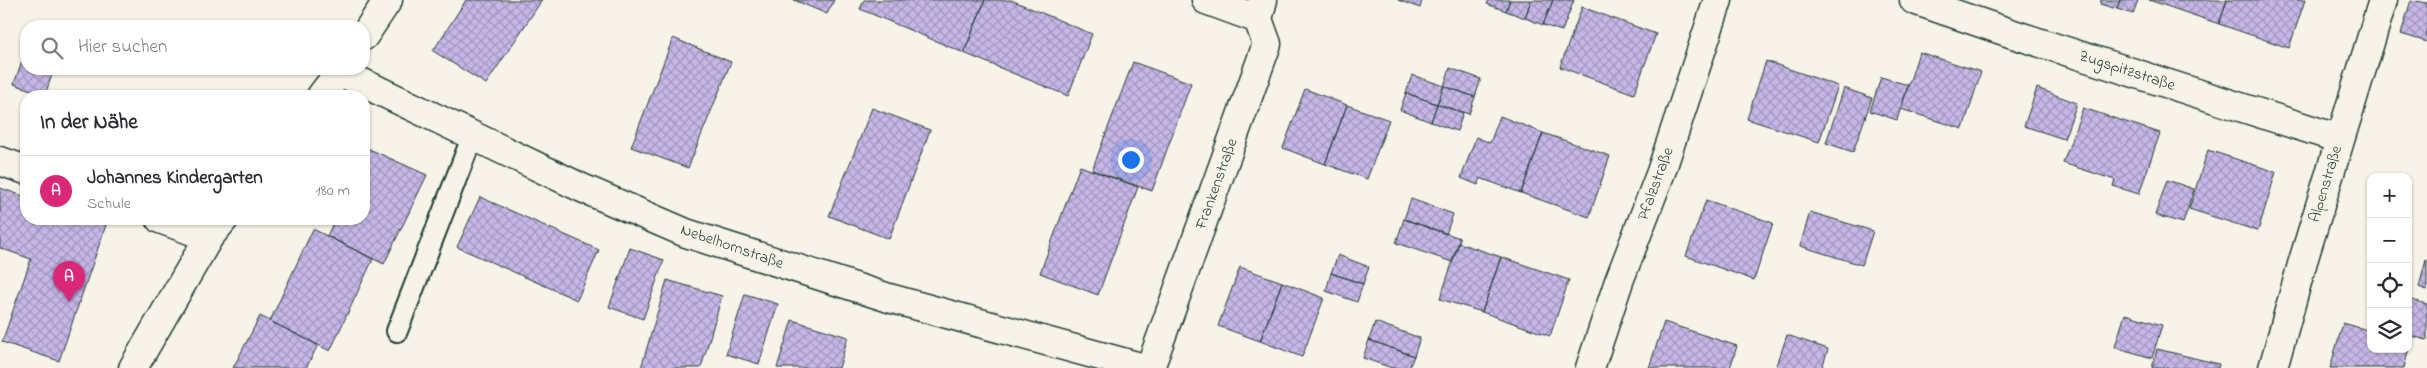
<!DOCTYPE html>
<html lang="de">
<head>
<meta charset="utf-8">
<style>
  body { margin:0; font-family:"Indie Flower",sans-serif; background:#f2f2f3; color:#2b2b33 }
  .controls { position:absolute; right:15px; bottom:15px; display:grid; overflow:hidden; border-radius:10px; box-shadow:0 1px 4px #0004 }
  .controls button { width:45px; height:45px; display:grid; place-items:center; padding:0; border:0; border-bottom:1px solid #e1e1e2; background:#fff; color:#2b2b33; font:25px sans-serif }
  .you { position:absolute; left:1130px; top:159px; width:18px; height:18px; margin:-12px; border:4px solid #fff; border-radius:50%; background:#1a73e8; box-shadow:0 0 0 8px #1a73e833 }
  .badge { display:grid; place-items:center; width:32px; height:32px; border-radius:50%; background:#db2777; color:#fff; font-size:16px; font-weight:700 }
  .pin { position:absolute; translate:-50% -41px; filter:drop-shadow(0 1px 2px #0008) }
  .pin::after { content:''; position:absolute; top:26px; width:18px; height:15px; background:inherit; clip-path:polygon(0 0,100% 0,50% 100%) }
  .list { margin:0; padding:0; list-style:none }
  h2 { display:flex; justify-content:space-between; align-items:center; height:65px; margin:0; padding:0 20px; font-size:21px }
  h2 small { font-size:16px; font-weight:400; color:#7c7c81 }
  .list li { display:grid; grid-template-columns:32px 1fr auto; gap:15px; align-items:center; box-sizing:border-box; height:70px; padding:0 20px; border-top:1px solid #e1e1e2 }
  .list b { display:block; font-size:19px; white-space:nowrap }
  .list p { margin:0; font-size:16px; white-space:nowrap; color:#7c7c81 }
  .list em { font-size:16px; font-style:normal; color:#7c7c81 }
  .icon { flex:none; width:28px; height:28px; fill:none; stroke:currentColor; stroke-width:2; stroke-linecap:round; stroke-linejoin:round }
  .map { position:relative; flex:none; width:2427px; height:368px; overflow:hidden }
  .search { position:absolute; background:#fff; box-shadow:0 1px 4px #0004; left:20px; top:20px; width:350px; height:55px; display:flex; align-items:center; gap:12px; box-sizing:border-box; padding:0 18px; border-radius:20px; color:#7c7c81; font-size:19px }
  .panel { position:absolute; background:#fff; box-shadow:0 1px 4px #0004; left:20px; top:90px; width:350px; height:135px; border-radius:20px }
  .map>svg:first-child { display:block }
</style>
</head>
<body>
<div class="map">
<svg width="2427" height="368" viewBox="0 0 2427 368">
  <defs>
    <pattern id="building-cross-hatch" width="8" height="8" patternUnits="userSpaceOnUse" patternTransform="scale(1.25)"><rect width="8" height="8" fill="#c7b7e8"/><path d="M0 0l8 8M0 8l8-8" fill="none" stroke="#a196bd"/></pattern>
  </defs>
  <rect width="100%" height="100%" fill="#f7f3e8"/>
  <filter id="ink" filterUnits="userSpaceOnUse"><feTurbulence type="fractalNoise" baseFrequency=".02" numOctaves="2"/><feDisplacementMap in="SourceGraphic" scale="10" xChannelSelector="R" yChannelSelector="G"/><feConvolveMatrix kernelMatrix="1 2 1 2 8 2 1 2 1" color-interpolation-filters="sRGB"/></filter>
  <g filter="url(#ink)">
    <path fill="url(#building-cross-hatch)" stroke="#1f3d34" d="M466,0H542L486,84L433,51Z
      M794,0H834L827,14Z
      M864,0H985L964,53L860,9Z
      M985,0H1011L1092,34L1068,96L964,53Z
      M1398,0H1422L1420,8Z
      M1489,0H1510L1506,11L1487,4Z
      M1510,0H1531L1525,18L1506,11Z
      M1531,0H1553L1543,25L1525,18Z
      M1553,0H1574L1562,31L1543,25Z
      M2101,0H2120L2117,9L2100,4Z
      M2120,0H2138L2133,14L2117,9Z
      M2149,0H2227L2219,24Z
      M2227,0H2305L2289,48L2219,24Z
      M2411,0L2427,3V42L2401,34Z
      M1582,7L1656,34L1634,94L1560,67Z
      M673,38L731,62L688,168L631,147Z
      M26,49V69H54L45,95L14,84Z
      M1919,52L1981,72L1963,129L1901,109Z
      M1766,61L1838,86L1819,142L1747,119Z
      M1133,62L1191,83L1152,191L1092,170Z
      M1450,68L1481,79L1475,97L1444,86Z
      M1412,75L1444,86L1437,104L1406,93Z
      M1881,77L1908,85L1897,120L1870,111Z
      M1444,86L1475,97L1469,114L1437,104Z
      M1844,88L1872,98L1853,152L1826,143Z
      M2037,88L2077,103L2064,139L2024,126Z
      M1305,89L1347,105L1325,164L1283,148Z
      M157,90L177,96H155Z
      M1406,93L1437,104L1431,122L1400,110Z
      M1437,104L1463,113L1457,131L1431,122Z
      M1347,105L1389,120L1367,179L1325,164Z
      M872,108L930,130L889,239L829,216Z
      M2083,108L2160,133L2139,194L2113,186L2115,180L2063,163Z
      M1500,116L1543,133L1521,193L1480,178L1478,185L1461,178L1476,137L1490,143Z
      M1543,133L1610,156L1589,217L1521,193Z
      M367,148L427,175L384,264L327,236L335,219H364V156Z
      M2208,150L2276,172L2258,231L2189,209Z
      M1080,166L1138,187L1098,295L1040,273Z
      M2167,180L2194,189L2183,223L2155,215Z
      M0,188L26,197V219H89L106,225L59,361L2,342L31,259L0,248Z
      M480,197L599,250L577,300L457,247Z
      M1411,199L1453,214L1446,234L1404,219Z
      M1706,200L1773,223L1754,280L1686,256Z
      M1810,212L1873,231L1862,265L1800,246Z
      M1404,219L1460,238L1452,262L1396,243Z
      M313,229L373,259L330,351L270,321Z
      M1459,243L1501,257L1482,312L1440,299Z
      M630,248L664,260L643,319L609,307Z
      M1338,255L1369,267L1363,284L1331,273Z
      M1501,257L1569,280L1550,336L1482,312Z
      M2426,260H2427V290L2419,287Z
      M1240,267L1282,282L1260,341L1218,326Z
      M1331,273L1363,284L1357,302L1326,291Z
      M667,280L722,296L701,368H641Z
      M1282,282L1324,298L1302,357L1260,341Z
      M745,294L778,304L759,364L726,354Z
      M2408,299L2427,304V340L2408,335Z
      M2125,314L2162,325L2152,358L2115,347Z
      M260,316L318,345L306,368H233Z
      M792,320L848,337L839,368H777Z
      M1375,322L1420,338L1414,356L1369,340Z
      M1664,322L1737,346L1730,368H1649Z
      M2343,323L2371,331V349H2408V341H2411L2404,368H2330Z
      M1787,335L1828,349L1822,368H1776Z
      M1369,340L1414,356L1409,368H1392L1363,358Z
      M2157,349L2219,364L2218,368H2152Z"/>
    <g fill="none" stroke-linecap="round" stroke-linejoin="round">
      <g stroke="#1f3d34" stroke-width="24">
        <path id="lane" d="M397,331L473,135"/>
      </g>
      <g stroke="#1f3d34" stroke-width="31">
        <path id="street" d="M1206,0L1258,19
          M1914,0L2013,34L2340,139
          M364,36L388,0
          M340,72L582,188L686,233L889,298L1144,368
          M321,96L342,69
          M0,161L26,170
          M160,219L209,237
          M133,368L209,237L224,219
          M1150,368L1267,44L1258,19L1263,0
          M1590,368L1619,281L1661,172L1718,0
          M2273,368L2303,261L2383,0"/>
      </g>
      <use href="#lane" stroke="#f7f3e8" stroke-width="20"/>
      <use href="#street" stroke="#f7f3e8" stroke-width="28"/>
    </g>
  </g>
  <g text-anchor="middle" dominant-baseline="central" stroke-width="4.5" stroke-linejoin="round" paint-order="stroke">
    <g font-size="16" fill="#1f3d34" stroke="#f7f3e8">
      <text transform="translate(2127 71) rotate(18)">Zugspitzstraße</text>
      <text transform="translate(1217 184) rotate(-70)">Frankenstraße</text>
      <text transform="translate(1656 184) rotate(-70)">Pfalzstraße</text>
      <text transform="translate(2326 184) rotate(-73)">Alpenstraße</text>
      <text transform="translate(732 247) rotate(19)">Nebelhornstraße</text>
    </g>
  </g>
</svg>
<div class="controls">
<button>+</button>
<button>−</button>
<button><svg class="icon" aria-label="locate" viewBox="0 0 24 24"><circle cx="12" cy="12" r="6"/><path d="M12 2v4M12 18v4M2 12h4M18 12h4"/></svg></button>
<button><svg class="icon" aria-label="layers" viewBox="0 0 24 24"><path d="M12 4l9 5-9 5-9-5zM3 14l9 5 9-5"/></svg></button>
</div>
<div class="you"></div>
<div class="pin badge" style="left:69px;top:302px">A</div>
<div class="search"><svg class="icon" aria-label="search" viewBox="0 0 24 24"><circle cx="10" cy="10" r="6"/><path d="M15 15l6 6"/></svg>Hier suchen</div>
<section class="panel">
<h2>In der Nähe<small></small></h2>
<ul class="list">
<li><span class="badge">A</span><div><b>Johannes Kindergarten</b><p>Schule</p></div><em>180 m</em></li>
</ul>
</section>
</div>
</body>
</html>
